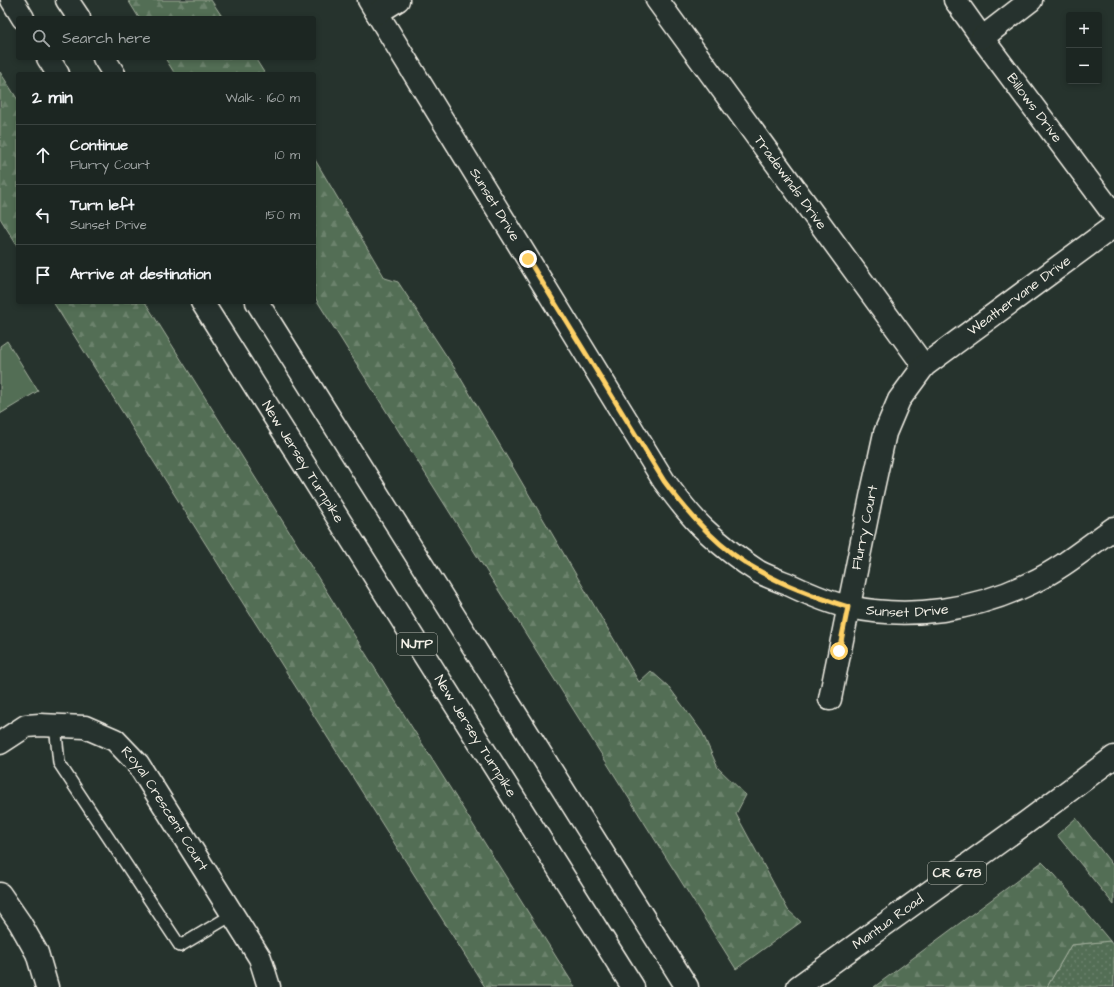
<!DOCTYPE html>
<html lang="en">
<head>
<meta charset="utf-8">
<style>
  body { margin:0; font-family:"Architects Daughter",sans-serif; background:#29322f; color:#f1f3f6 }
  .controls { position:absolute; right:12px; top:12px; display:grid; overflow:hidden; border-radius:4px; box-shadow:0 2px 6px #0003 }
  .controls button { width:36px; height:36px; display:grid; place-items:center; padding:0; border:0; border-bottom:1px solid #3a4340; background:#1c2622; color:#f1f3f6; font:20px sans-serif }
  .stop { position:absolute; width:12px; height:12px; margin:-9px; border:3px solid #ffd166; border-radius:50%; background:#fff }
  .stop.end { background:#ffd166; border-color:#fff; box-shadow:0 1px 4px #0008 }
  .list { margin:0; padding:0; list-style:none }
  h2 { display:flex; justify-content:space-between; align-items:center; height:52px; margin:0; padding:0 16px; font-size:17px }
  h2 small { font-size:13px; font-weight:400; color:#a0a5a5 }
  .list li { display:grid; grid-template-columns:26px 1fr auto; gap:12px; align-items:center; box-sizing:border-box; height:60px; padding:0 16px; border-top:1px solid #3a4340 }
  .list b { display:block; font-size:15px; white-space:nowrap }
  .list p { margin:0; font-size:13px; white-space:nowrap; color:#a0a5a5 }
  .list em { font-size:13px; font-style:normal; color:#a0a5a5 }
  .icon { flex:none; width:22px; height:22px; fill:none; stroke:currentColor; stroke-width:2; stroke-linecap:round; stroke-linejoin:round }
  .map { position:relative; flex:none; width:1114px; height:987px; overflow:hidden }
  .search { position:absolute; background:#1c2622; box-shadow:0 2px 6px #0003; left:16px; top:16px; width:300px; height:44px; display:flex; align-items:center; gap:10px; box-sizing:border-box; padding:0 14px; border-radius:4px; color:#a0a5a5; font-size:15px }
  .panel { position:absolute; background:#1c2622; box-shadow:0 2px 6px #0003; left:16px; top:72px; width:300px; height:232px; border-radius:4px }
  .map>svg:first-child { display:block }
</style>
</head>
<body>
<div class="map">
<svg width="1114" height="987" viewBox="0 0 1114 987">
  <defs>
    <pattern id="grass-dots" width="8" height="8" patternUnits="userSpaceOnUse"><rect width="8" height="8" fill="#536e55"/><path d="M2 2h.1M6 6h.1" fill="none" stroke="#6c836d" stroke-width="1.8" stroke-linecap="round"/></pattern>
    <pattern id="forest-firs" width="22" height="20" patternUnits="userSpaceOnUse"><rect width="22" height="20" fill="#536e55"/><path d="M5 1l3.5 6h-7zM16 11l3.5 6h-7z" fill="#6c836d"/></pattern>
  </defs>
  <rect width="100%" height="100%" fill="#26332d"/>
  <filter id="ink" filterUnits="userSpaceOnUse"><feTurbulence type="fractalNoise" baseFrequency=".025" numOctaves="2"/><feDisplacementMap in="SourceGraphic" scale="8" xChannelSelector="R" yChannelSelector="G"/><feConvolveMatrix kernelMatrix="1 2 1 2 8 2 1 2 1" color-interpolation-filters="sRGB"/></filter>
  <g filter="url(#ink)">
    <path fill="url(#grass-dots)" stroke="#a4b09e" d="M1110,941L1114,947V987H1047L1071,945Z"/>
    <path fill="url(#forest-firs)" stroke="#a4b09e" d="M128,0H211L223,18H139Z
      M165,58H255L265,74H175Z
      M0,72L18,100V247L0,218Z
      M314,158L385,278L398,282L457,372L639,682L651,671L669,687L702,732L718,768L746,795L736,814L788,910L801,922L736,969L314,296Z
      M53,302H145L575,987H485Z
      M1076,818L1114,867V905L1057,835Z
      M1042,862L1055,875L1110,941L1071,945L1047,987H874Z"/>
    <path fill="#536e55" stroke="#a4b09e" d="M7,341L38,391L0,414V346Z"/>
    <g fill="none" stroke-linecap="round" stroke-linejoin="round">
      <g stroke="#f4f1e8" stroke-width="14">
        <path id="lane" d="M55,725L59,763L180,946L232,915"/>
      </g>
      <g stroke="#f4f1e8" stroke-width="25">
        <g id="street">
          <path id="s1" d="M369,0L664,481C676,497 689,515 704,529C721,545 740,560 759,572C769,577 780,581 790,585C809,594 829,603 849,607C911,620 975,610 1031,583C1061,569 1087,547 1114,528"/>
          <path id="s2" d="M657,0L924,366"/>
          <path id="s3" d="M955,0L982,38L1114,215"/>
          <path d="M377,13L398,0"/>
          <path d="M982,38L1031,0"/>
          <path id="s4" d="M830,699L871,497L885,433L899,400L924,366L1114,226"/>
          <path id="s5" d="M0,743L26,726L40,725L85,727L115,740L138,764L260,958L269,987"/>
          <path d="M0,894L20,923L37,953L47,987"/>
        </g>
      </g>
      <g stroke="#f4f1e8" stroke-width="25">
        <g id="primary">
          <path id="s6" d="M798,987L1027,822L1114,757"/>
        </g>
      </g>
      <g stroke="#f4f1e8" stroke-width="25">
        <g id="highway">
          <path d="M12,0L23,18"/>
          <path d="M67,0L79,18"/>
          <path d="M48,58L58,74"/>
          <path d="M104,58L114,74"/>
          <path id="s7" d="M202,302L633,987"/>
          <path d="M257,302L687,987"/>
        </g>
      </g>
      <use href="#lane" stroke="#26332d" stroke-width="11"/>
      <use href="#street" stroke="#26332d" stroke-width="22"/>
      <use href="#primary" stroke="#26332d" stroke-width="22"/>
      <use href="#highway" stroke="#26332d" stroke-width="22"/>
    </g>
  </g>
  <g fill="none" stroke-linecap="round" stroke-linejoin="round" filter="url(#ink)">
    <path stroke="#ffd166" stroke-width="5" d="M528,259L664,481C690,516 721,551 761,572C788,587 819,598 848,607L839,651"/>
  </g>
  <g text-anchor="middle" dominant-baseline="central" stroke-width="4" stroke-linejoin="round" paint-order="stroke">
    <g fill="#26332d" stroke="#b6b8b0" stroke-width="1">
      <rect x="397" y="633" width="40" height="22" rx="3"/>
      <rect x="928" y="862" width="58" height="22" rx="3"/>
    </g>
    <g font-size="13" font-weight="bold" fill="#f4f1e8">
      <text x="417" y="644">NJTP</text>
      <text x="957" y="873">CR 678</text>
    </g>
    <g font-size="14" fill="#f4f1e8" stroke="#26332d">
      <text stroke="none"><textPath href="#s3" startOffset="134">Billows Drive</textPath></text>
      <text stroke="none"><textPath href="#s2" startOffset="226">Tradewinds Drive</textPath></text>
      <text stroke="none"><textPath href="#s1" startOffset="240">Sunset Drive</textPath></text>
      <text stroke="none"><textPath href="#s4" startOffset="468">Weathervane Drive</textPath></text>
      <text stroke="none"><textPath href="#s7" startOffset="189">New Jersey Turnpike</textPath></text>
      <text stroke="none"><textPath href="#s4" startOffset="175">Flurry Court</textPath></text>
      <text stroke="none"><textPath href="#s1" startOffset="852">Sunset Drive</textPath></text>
      <text stroke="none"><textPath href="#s7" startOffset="513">New Jersey Turnpike</textPath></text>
      <text stroke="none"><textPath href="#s5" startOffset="208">Royal Crescent Court</textPath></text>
      <text stroke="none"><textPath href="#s6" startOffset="111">Mantua Road</textPath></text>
    </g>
  </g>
</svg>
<div class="controls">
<button>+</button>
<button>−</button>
</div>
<div class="stop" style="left:839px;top:651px"></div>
<div class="stop end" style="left:528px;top:259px"></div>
<div class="search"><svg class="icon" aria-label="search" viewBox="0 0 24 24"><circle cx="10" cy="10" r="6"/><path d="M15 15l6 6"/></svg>Search here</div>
<section class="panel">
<h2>2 min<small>Walk · 160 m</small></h2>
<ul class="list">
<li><svg class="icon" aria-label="ahead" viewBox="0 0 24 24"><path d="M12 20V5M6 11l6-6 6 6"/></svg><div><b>Continue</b><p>Flurry Court</p></div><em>10 m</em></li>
<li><svg class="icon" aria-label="left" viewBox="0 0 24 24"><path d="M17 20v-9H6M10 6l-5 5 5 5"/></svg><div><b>Turn left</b><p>Sunset Drive</p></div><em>150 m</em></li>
<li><svg class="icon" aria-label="arrive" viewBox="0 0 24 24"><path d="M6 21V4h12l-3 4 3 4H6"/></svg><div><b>Arrive at destination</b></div></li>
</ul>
</section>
</div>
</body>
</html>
